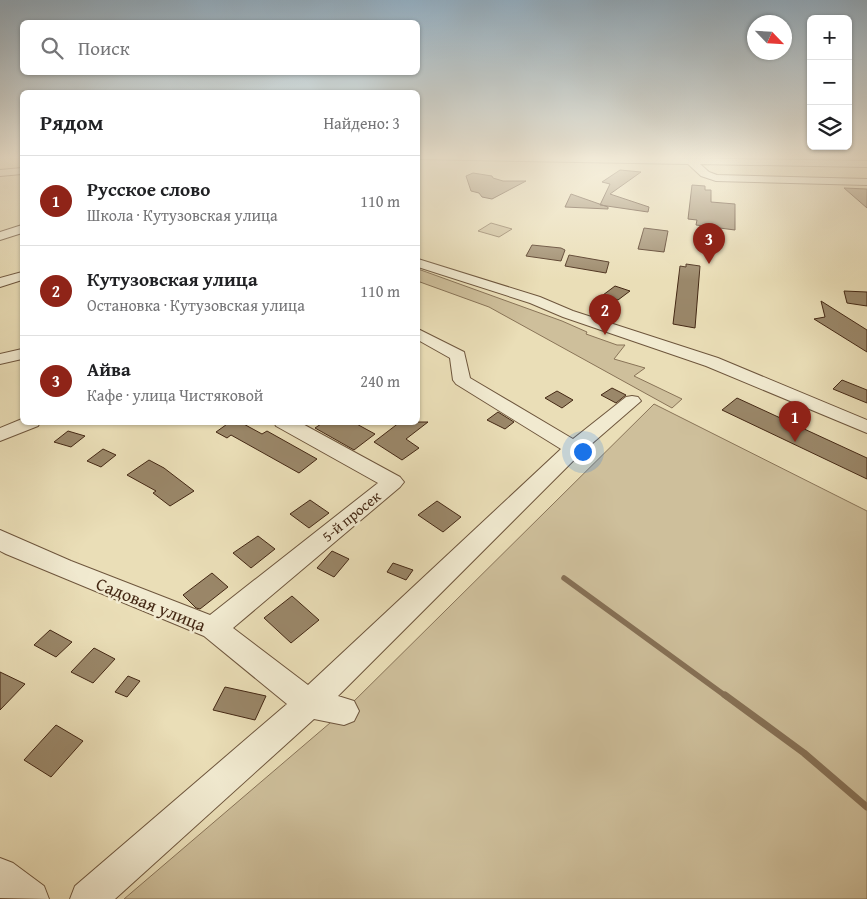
<!DOCTYPE html>
<html lang="ru">
<head>
<meta charset="utf-8">
<style>
  body { margin:0; font-family:"Gentium Book Plus",serif; background:#f2f2f2; color:#202124 }
  .controls { position:absolute; right:15px; top:15px; display:grid; overflow:hidden; border-radius:8px; box-shadow:0 1px 4px #0004 }
  .controls button { width:45px; height:45px; display:grid; place-items:center; padding:0; border:0; border-bottom:1px solid #e0e0e0; background:#fff; color:#202124; font:25px sans-serif }
  .compass { position:absolute; left:747px; top:15px; width:45px; height:45px; border-radius:50%; background:#fff; box-shadow:0 1px 4px #0004; rotate:115deg }
  .you { position:absolute; left:582px; top:451px; width:18px; height:18px; margin:-12px; border:4px solid #fff; border-radius:50%; background:#1a73e8; box-shadow:0 0 0 8px #1a73e833 }
  .badge { display:grid; place-items:center; width:32px; height:32px; border-radius:50%; background:#8f2418; color:#fff; font-size:16px; font-weight:700 }
  .pin { position:absolute; translate:-50% -41px; filter:drop-shadow(0 1px 2px #0008) }
  .pin::after { content:''; position:absolute; top:26px; width:18px; height:15px; background:inherit; clip-path:polygon(0 0,100% 0,50% 100%) }
  .list { margin:0; padding:0; list-style:none }
  h2 { display:flex; justify-content:space-between; align-items:center; height:65px; margin:0; padding:0 20px; font-size:21px }
  h2 small { font-size:16px; font-weight:400; color:#757577 }
  .list li { display:grid; grid-template-columns:32px 1fr auto; gap:15px; align-items:center; box-sizing:border-box; height:90px; padding:0 20px; border-top:1px solid #e0e0e0 }
  .list b { display:block; font-size:19px; white-space:nowrap }
  .list p { margin:0; font-size:16px; white-space:nowrap; color:#757577 }
  .list em { font-size:16px; font-style:normal; color:#757577 }
  .icon { flex:none; width:28px; height:28px; fill:none; stroke:currentColor; stroke-width:2; stroke-linecap:round; stroke-linejoin:round }
  .map { position:relative; flex:none; width:867px; height:899px; overflow:hidden }
  .search { position:absolute; background:#fff; box-shadow:0 1px 4px #0004; left:20px; top:20px; width:400px; height:55px; display:flex; align-items:center; gap:12px; box-sizing:border-box; padding:0 18px; border-radius:8px; color:#757577; font-size:19px }
  .panel { position:absolute; background:#fff; box-shadow:0 1px 4px #0004; left:20px; top:90px; width:400px; height:335px; border-radius:8px }
  .map>svg:first-child { display:block }
</style>
</head>
<body>
<div class="map">
<svg width="867" height="899" viewBox="0 0 867 899">
  <rect width="100%" height="100%" fill="#eadeb7"/>
  <filter id="stains"><feTurbulence type="fractalNoise" baseFrequency=".004" numOctaves="4"/><feColorMatrix values="0 0 0 0 .2 0 0 0 0 .09 0 0 0 0 .02 0 0 0 .5 -.17"/></filter>
  <radialGradient id="worn" r=".72"><stop offset=".6" stop-color="#630" stop-opacity="0"/><stop offset="1" stop-color="#630" stop-opacity=".3"/></radialGradient>
  <path fill="#cebf9b" stroke="#897458" d="M491,223L512,229L499,237L478,231Z
    M418,269L562,321L587,332L586,334L617,345H625L614,359L645,368L634,376L682,399L672,408L489,307L420,282L418,280Z
    M654,404L867,511V899H124L344,711Z"/>
  <g fill="none" stroke-linecap="round" stroke-linejoin="round">
    <path stroke="#867055" stroke-width="5.5" d="M564,578L727,697"/>
    <path stroke="#867055" stroke-width="7" d="M725,695L804,753L867,807"/>
  </g>
  <path fill="#9a8769" stroke="#442814" d="M620,170L641,172L610,194L649,207L648,212L600,205L610,184L602,182Z
    M473,173L492,176L493,178L503,181H526L492,199L482,197L479,193L471,191L466,176Z
    M692,185L705,186V190H711V202L735,204V230L696,225L697,220L688,219Z
    M844,188L867,189V208Z
    M571,194L608,207V209L565,207Z
    M644,228L668,231L664,252L638,249Z
    M532,245L561,248L565,250L561,261L526,256Z
    M569,255L609,262L606,273L565,266Z
    M686,264L700,266L695,328L673,324L680,266L686,267Z
    M615,286L630,291L618,300L603,295Z
    M844,291L867,292V306L847,303Z
    M821,301L867,330V352L814,319L825,317Z
    M842,380L867,390V403L833,389Z
    M612,388L626,395L616,403L601,395Z
    M557,391L573,400L562,408L545,398Z
    M737,398L867,458V479L722,410Z
    M498,412L514,422L505,429L487,420Z
    M230,422H240L262,434L267,431L317,459L299,473L231,435L227,438L216,432Z
    M324,422H353L375,434L354,450L315,428Z
    M400,422H428L406,439L419,448L402,460L374,442Z
    M68,431L85,436L71,447L54,442Z
    M103,449L116,455L101,467L87,461Z
    M149,460L164,468L194,491L170,506L153,493L156,491L127,475Z
    M310,500L329,513L309,528L290,514Z
    M437,501L461,517L443,532L418,515Z
    M258,536L275,549L251,568L233,553Z
    M332,551L349,559L334,577L317,568Z
    M393,563L413,570L406,580L387,572Z
    M212,573L228,587L200,609L196,608L183,595Z
    M292,596L319,620L291,643L264,618Z
    M50,630L72,642L56,657L34,645Z
    M94,648L115,659L93,683L71,672Z
    M0,672L25,684L0,710Z
    M128,676L140,681L127,697L115,692Z
    M225,687L266,696L255,720L213,710Z
    M56,725L83,741L51,777L24,760Z"/>
  <g fill="none" stroke-linecap="round" stroke-linejoin="round">
    <g stroke="#6e563d" stroke-width="2">
      <path id="minor" d="M418,156H550L867,161V167L700,164L709,172L717,175L867,179V185L716,181L701,176L688,164L418,159Z
        M22,168V174L0,176V170Z
        M22,225V233L0,240V232Z
        M418,259L540,297L573,311L718,358L867,420V433L706,366L563,317L530,303L418,267Z
        M22,272V280L0,287V278Z
        M418,329L464,352L470,378L573,439L626,397L632,396L638,397L641,401L581,453L338,696L354,701L359,711L354,721L344,725L314,719L115,899H70L75,886L287,704L204,636L6,554L0,551V530L71,561L210,615L378,483L276,426L274,422H299L400,477L404,482L400,487L233,628L308,685L561,449L456,384L453,380L450,358L418,340Z
        M22,349V359L0,364V354Z
        M22,419V422H40L38,426L0,441V428Z
        M0,858L13,863L44,886L49,899L0,898Z"/>
    </g>
    <use href="#minor" fill="#f1ead0" fill-rule="evenodd"/>
  </g>
  <linearGradient id="sky" x2="0" y2="1"><stop stop-color="#92acbe"/><stop offset="0.56" stop-color="#f6f0df"/><stop offset="1" stop-color="#f6f0df" stop-opacity="0"/></linearGradient>
  <rect width="867" height="281" fill="url(#sky)"/>
  <g text-anchor="middle" dominant-baseline="central" stroke-width="5" stroke-linejoin="round" paint-order="stroke">
    <g font-size="15" fill="#442814" stroke="#f1ead0">
      <text transform="translate(351 516) rotate(-39)">5-й просек</text>
    </g>
    <g font-size="18" fill="#442814" stroke="#f1ead0">
      <text transform="translate(151 604) rotate(22)">Садовая улица</text>
    </g>
  </g>
  <rect width="100%" height="100%" filter="url(#stains)"/>
  <rect width="100%" height="100%" fill="url(#worn)"/>
</svg>
<div class="controls">
<button>+</button>
<button>−</button>
<button><svg class="icon" aria-label="layers" viewBox="0 0 24 24"><path d="M12 4l9 5-9 5-9-5zM3 14l9 5 9-5"/></svg></button>
</div>
<svg class="compass" viewBox="-18 -18 36 36"><path d="M0-13l5 13h-10z" fill="#e53935"/><path d="M0 13l5-13h-10z" fill="#757577"/></svg>
<div class="you"></div>
<div class="pin badge" style="left:795px;top:442px">1</div>
<div class="pin badge" style="left:605px;top:335px">2</div>
<div class="pin badge" style="left:709px;top:264px">3</div>
<div class="search"><svg class="icon" aria-label="search" viewBox="0 0 24 24"><circle cx="10" cy="10" r="6"/><path d="M15 15l6 6"/></svg>Поиск</div>
<section class="panel">
<h2>Рядом<small>Найдено: 3</small></h2>
<ul class="list">
<li><span class="badge">1</span><div><b>Русское слово</b><p>Школа · Кутузовская улица</p></div><em>110 m</em></li>
<li><span class="badge">2</span><div><b>Кутузовская улица</b><p>Остановка · Кутузовская улица</p></div><em>110 m</em></li>
<li><span class="badge">3</span><div><b>Айва</b><p>Кафе · улица Чистяковой</p></div><em>240 m</em></li>
</ul>
</section>
</div>
</body>
</html>
